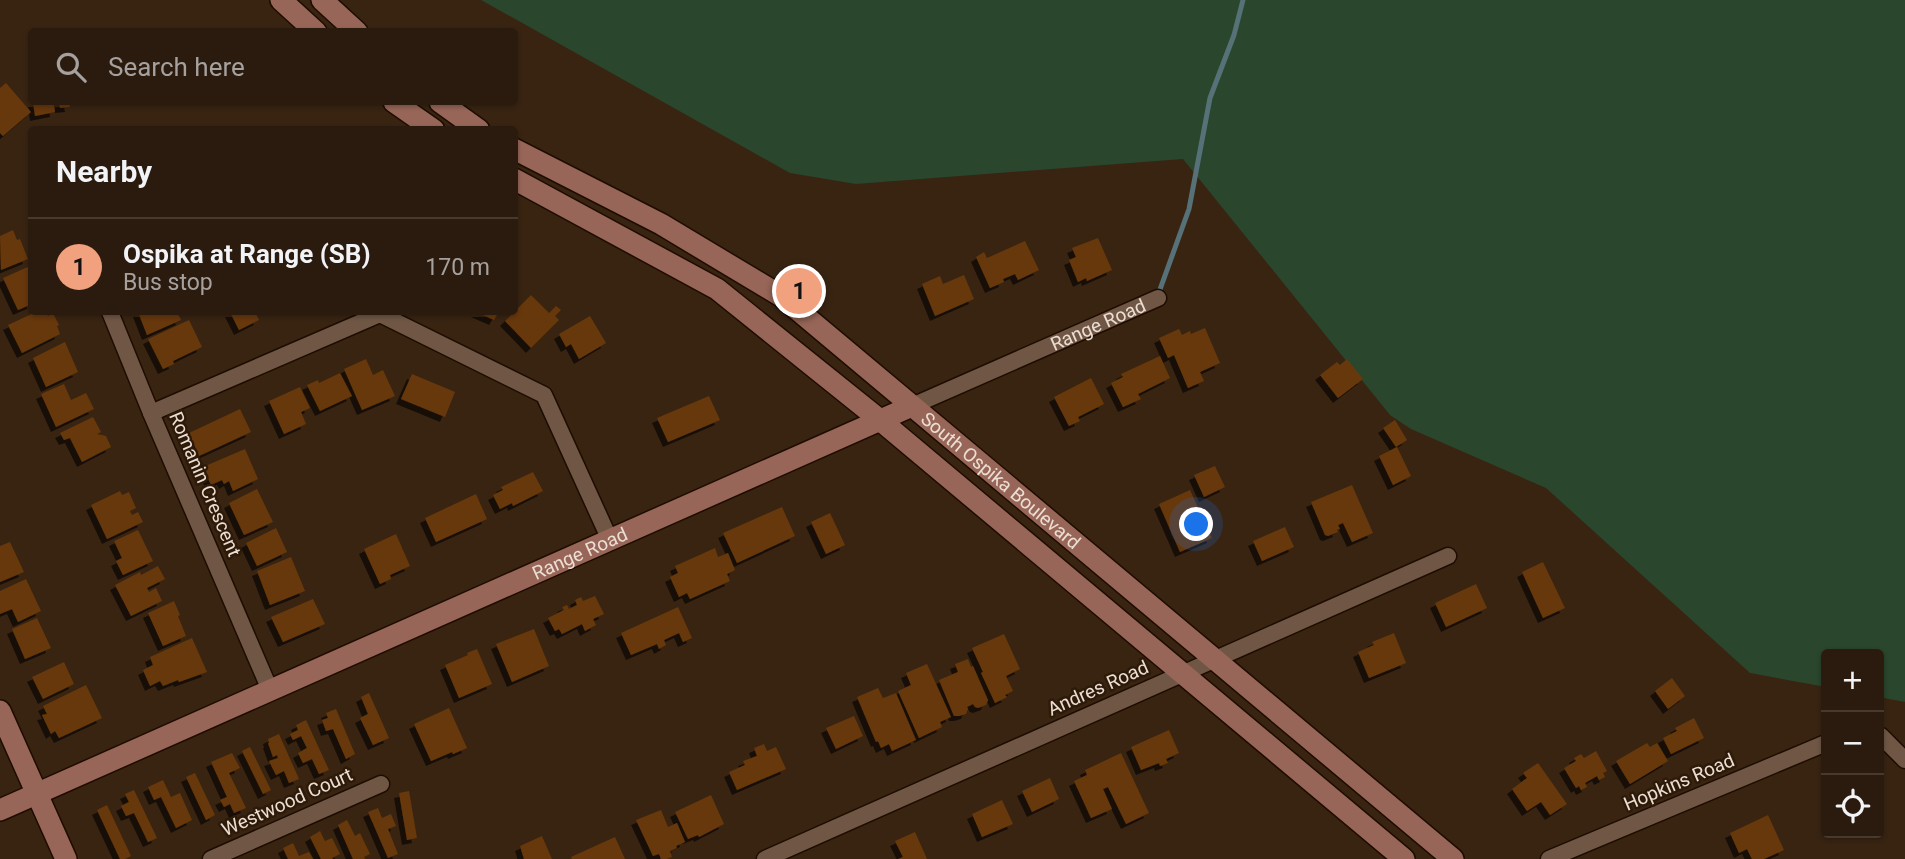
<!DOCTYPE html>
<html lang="en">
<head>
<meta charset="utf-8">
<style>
  body { margin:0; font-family:Roboto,sans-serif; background:#332417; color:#f1f3f6 }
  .controls { position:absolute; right:21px; bottom:21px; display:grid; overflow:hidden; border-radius:7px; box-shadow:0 2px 5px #0004 }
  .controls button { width:63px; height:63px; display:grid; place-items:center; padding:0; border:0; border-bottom:2px solid #47392e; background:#2b1b0e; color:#f1f3f6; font:35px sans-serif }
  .you { position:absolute; left:1197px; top:525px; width:24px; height:24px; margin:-18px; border:5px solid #fff; border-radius:50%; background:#1a73e8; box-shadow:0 0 0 10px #1a73e833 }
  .badge { display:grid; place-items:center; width:46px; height:46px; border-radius:50%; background:#f2a17e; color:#111; font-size:23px; font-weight:700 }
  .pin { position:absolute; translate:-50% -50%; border:4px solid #fff; box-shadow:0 2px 7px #0006 }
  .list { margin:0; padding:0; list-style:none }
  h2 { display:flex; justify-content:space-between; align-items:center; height:91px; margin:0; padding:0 28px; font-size:30px }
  h2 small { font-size:23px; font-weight:400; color:#a6a19e }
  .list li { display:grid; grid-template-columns:46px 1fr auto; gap:21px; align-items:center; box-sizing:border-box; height:98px; padding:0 28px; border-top:2px solid #47392e }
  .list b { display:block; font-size:26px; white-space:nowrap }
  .list p { margin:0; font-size:23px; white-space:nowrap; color:#a6a19e }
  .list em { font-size:23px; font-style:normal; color:#a6a19e }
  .icon { flex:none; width:38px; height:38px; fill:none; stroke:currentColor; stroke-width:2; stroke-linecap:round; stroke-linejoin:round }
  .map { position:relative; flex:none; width:1905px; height:859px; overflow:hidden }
  .search { position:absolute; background:#2b1b0e; box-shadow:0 2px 5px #0004; left:28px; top:28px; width:490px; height:77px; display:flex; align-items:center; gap:18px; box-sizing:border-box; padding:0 24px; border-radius:7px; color:#a6a19e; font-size:26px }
  .panel { position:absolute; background:#2b1b0e; box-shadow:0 2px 5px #0004; left:28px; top:126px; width:490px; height:189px; border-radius:7px }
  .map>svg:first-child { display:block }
</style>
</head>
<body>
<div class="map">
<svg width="1905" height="859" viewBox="0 0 1905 859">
  <defs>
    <filter id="shadow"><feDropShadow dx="-5" dy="5" stdDeviation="0" flood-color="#0009"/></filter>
  </defs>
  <rect width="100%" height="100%" fill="#392412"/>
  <path fill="#2a462c" d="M481,0H1905V702L1879,697V654H1826V687L1750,673L1546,488L1411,429L1390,415L1183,159L856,184L790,173Z"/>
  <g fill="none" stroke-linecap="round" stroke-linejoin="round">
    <path stroke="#567177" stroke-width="5" d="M1158,295L1189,209L1210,98L1234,35L1243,0"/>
  </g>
  <path fill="#673809" filter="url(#shadow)" d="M6,83L31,112L3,136L0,133V88Z
    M33,102H69L70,107L60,108L59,104L54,105L55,112L35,116Z
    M13,230L17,240L20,239L28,259L1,270L0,236Z
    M1098,238L1112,270L1087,281L1086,278L1078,282L1069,260L1076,257L1072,248Z
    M1025,241L1039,270L1018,280L1015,274L1003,279L1004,282L990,288L976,257L984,252L987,258Z
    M30,266L32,304L18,310L3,278Z
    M964,275L974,299L935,316L922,284L940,276L943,284Z
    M531,295L549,313L556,306L561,310L555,316L559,320L531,348L505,321Z
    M36,312H46L48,316L53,313L59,325L57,326L60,334L22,353L8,325Z
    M138,312H177L181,320L147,335Z
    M230,312H255L259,320L239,330Z
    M476,312H499L494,320Z
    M590,316L606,343L579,359L571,344L566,347L559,334Z
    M189,320L202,347L173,361L174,364L163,369L148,339Z
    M1205,328L1220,363L1200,372L1204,381L1188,388L1174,355L1168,358L1159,338L1179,329L1182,335L1190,331L1191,334Z
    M65,342L78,372L46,387L33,358Z
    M1160,356L1170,378L1138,394L1141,399L1123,407L1111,383L1123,377L1121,374Z
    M366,359L373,375L383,370L395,396L362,410L344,369Z
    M1347,359L1363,379L1338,398L1320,375L1337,362L1340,365Z
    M340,373L352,396L320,411L307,385L318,380L319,383Z
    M412,374L455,392L445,417L401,399Z
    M1091,378L1104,404L1078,417L1080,421L1069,426L1054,397Z
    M64,384L71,400L86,393L94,409L56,427L41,394Z
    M300,387L310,408L301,412L306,424L284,434L269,401Z
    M709,396L720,420L668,442L657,418Z
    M240,409L251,432L199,456L189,433Z
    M93,417L101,432L97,434L106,436L111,447L82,462L70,438L64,440L60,433Z
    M1395,420L1407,440L1396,447L1383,428Z
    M1397,447L1411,476L1393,485L1379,456Z
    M245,449L258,479L233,491L229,481L224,484L222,480L211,485L203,467Z
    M1215,466L1225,487L1204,497L1194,475Z
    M533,472L543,491L513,506L512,503L500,509L493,495L503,490L501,487Z
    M1352,485L1373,533L1352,542L1343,523L1338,525L1340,529L1337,530L1338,532L1328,536L1325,535L1311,502Z
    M257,489L273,522L244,535L229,503Z
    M1190,490L1212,538L1180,552L1159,504Z
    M120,491L122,495L129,492L136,508L130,511L132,515L138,512L143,522L107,539L91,505Z
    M476,494L487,519L436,542L425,518Z
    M782,507L795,536L737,563L723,533Z
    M830,513L845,545L826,554L811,522Z
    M1285,527L1294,547L1262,561L1253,541Z
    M276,528L287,552L257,566L246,543Z
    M138,530L153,561L123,575L116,561L122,558L114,541Z
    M396,534L410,566L390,575L391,579L380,584L364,549Z
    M10,542L24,572L0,582V546Z
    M715,548L718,557L728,553L735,570L727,574L730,581L690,599L687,593L679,597L670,577L678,573L675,566Z
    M291,557L305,591L270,605L257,571Z
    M1543,562L1565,608L1543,618L1522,572Z
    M158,566L165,579L147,588L149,592L156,588L162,601L131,616L115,585L140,572L141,575Z
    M26,579L41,611L18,622L12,609L0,614V591Z
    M1476,584L1487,608L1446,627L1435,603Z
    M595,596L604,614L593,619L596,625L585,631L582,624L562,634L559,629L555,631L548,618L564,610L562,607L567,605L569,609L577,605L575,600L581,597L583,601Z
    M313,599L325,624L283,642L271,617Z
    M174,601L180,615L178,616L186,636L163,646L148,613Z
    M678,607L692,638L683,642L679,633L664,640L666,645L659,649L657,644L631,655L621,633Z
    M37,618L51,648L25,659L12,629Z
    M534,629L549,666L512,682L496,644Z
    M1394,633L1406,663L1369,678L1358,652L1374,645L1372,642Z
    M1004,634L1020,669L1006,676L1013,691L1005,695L1007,697L995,703L981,673L983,672L972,648Z
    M192,638L207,672L179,682L178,680L163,686L160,681L150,686L143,670L153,665L150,657Z
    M477,649L492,684L459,698L445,665L468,655L467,653Z
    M968,659L971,667L973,666L988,700L986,705L978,708L975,707L973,704L967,707L968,709L966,714L959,716H954L939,680L958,672L955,664Z
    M64,662L74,684L43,699L32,677Z
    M927,664L951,717L940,722L942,727L919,738L898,691L911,685L906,673Z
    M1672,678L1685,696L1668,709L1655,691Z
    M86,685L102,718L59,738L55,731L51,734L42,715L47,714L43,706Z
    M878,688L883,698L896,693L916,740L892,751L889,744L881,748L878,741L876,742L857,697Z
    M369,693L389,738L373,745L360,718L368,714L361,697Z
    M449,708L467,748L453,754L452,752L431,761L414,724Z
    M336,709L355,754L346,759L333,729L326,731L322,720L328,718L326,713Z
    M854,716L863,736L836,749L826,728Z
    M1694,718L1704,738L1671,754L1663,738L1677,731L1675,728Z
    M306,720L329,770L319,774L312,759L303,763L298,753L307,748L301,736L293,740L290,734L298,730L296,725Z
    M1169,730L1179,753L1166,759L1168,763L1160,766L1159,763L1141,770L1131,747Z
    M279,734L299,779L289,783L284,771L276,775L269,761L278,758L277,755L273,757L268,743H269L268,739Z
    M1647,743L1650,747L1657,743L1668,761L1630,784L1616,761Z
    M764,744L767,751L776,747L786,769L737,790L729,772L745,765L743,761L757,756L754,748Z
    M250,747L271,790L263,794L242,751Z
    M1596,751L1607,771L1603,773L1605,777L1599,780L1597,776L1585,783L1587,787L1581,790L1579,786L1576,788L1564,768L1576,761L1574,758L1581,754L1584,758Z
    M232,753L240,768L229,773L246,808L234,813L230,804L224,807L220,800L227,797L211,762Z
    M1121,753L1149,813L1126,824L1108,787L1103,789L1112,809L1091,818L1074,781L1087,775L1085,770Z
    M1538,763L1567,804L1550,815L1541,802L1527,811L1512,789L1527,778L1523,773Z
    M195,773L215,815L206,820L186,777Z
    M1050,778L1059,799L1032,812L1022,791Z
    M163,780L171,797L180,793L192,820L176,828L161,797L154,800L148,787Z
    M134,790L157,838L148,842L134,813L126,816L121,806L129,802L125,794Z
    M409,791L417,838L407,840L399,793Z
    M711,795L724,824L699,837L698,835L688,839L675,812Z
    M1002,800L1013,824L982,837L972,814Z
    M107,805L131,856L125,859H120L97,810Z
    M378,808L382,818L391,814L396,826L388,829L398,854L388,858L368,812Z
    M661,810L668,827L677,823L685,842L676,846L677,848L670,851L672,857L667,859H661L659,854L653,856L636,820Z
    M1768,815L1784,850L1764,859H1752L1747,849L1739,853L1730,833Z
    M347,820L355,836L360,833L370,854L364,857L365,859H353L338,825Z
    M320,831L325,841L332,838L340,854L332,858L333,859H321L310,837Z
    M915,832L927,859H898L903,857L895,841Z
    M542,836L552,859H524L520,846Z
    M615,837L625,859H572L571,857Z
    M293,843L299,856L309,852L313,859H288L283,848Z"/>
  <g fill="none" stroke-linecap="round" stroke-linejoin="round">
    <g stroke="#1f0c00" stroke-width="19">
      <g id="street">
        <path d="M110,312L151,413L270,690"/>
        <path id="s1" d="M912,406L1158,298"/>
        <path d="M151,413L380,314L544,395L610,540"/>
        <path d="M1879,735L1881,736L1905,760"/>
        <path d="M211,859L381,784"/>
        <path d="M765,859L1448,556"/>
        <path d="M1549,859L1826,743"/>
      </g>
    </g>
    <g stroke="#1f0c00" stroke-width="24">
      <g id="secondary">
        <path d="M281,0L316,32"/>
        <path d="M322,0L357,32"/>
        <path d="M394,102L434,130"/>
        <path d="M440,102L479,130"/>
        <path id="s2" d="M514,149L661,224L781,296L1453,859"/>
        <path d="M514,179L717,289L880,420L1404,859"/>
        <path d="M0,711L66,859"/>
        <path id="s3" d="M0,810L912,406"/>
      </g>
    </g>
    <use href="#street" stroke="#705745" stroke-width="16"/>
    <use href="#secondary" stroke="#976658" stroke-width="21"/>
  </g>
  <g text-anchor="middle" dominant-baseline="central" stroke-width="5" stroke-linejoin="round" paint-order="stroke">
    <g font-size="19" fill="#ecded3" stroke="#2e1a09">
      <text stroke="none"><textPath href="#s1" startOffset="203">Range Road</textPath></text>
      <text stroke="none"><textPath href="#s2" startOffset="592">South Ospika Boulevard</textPath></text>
      <text transform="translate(205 484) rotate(67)">Romanin Crescent</text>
      <text stroke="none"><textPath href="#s3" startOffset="634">Range Road</textPath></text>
      <text transform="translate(1098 688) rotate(-24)">Andres Road</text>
      <text transform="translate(1679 782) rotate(-23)">Hopkins Road</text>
      <text transform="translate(287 802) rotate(-24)">Westwood Court</text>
    </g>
  </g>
</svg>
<div class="controls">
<button>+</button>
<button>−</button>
<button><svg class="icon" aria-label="locate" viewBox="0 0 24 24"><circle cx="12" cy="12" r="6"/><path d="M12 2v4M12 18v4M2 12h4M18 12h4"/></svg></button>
</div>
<div class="you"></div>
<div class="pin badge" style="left:799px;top:291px">1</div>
<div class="search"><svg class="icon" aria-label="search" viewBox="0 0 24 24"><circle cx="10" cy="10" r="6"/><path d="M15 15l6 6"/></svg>Search here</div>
<section class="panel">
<h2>Nearby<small></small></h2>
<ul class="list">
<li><span class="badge">1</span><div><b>Ospika at Range (SB)</b><p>Bus stop</p></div><em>170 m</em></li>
</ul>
</section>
</div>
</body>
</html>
